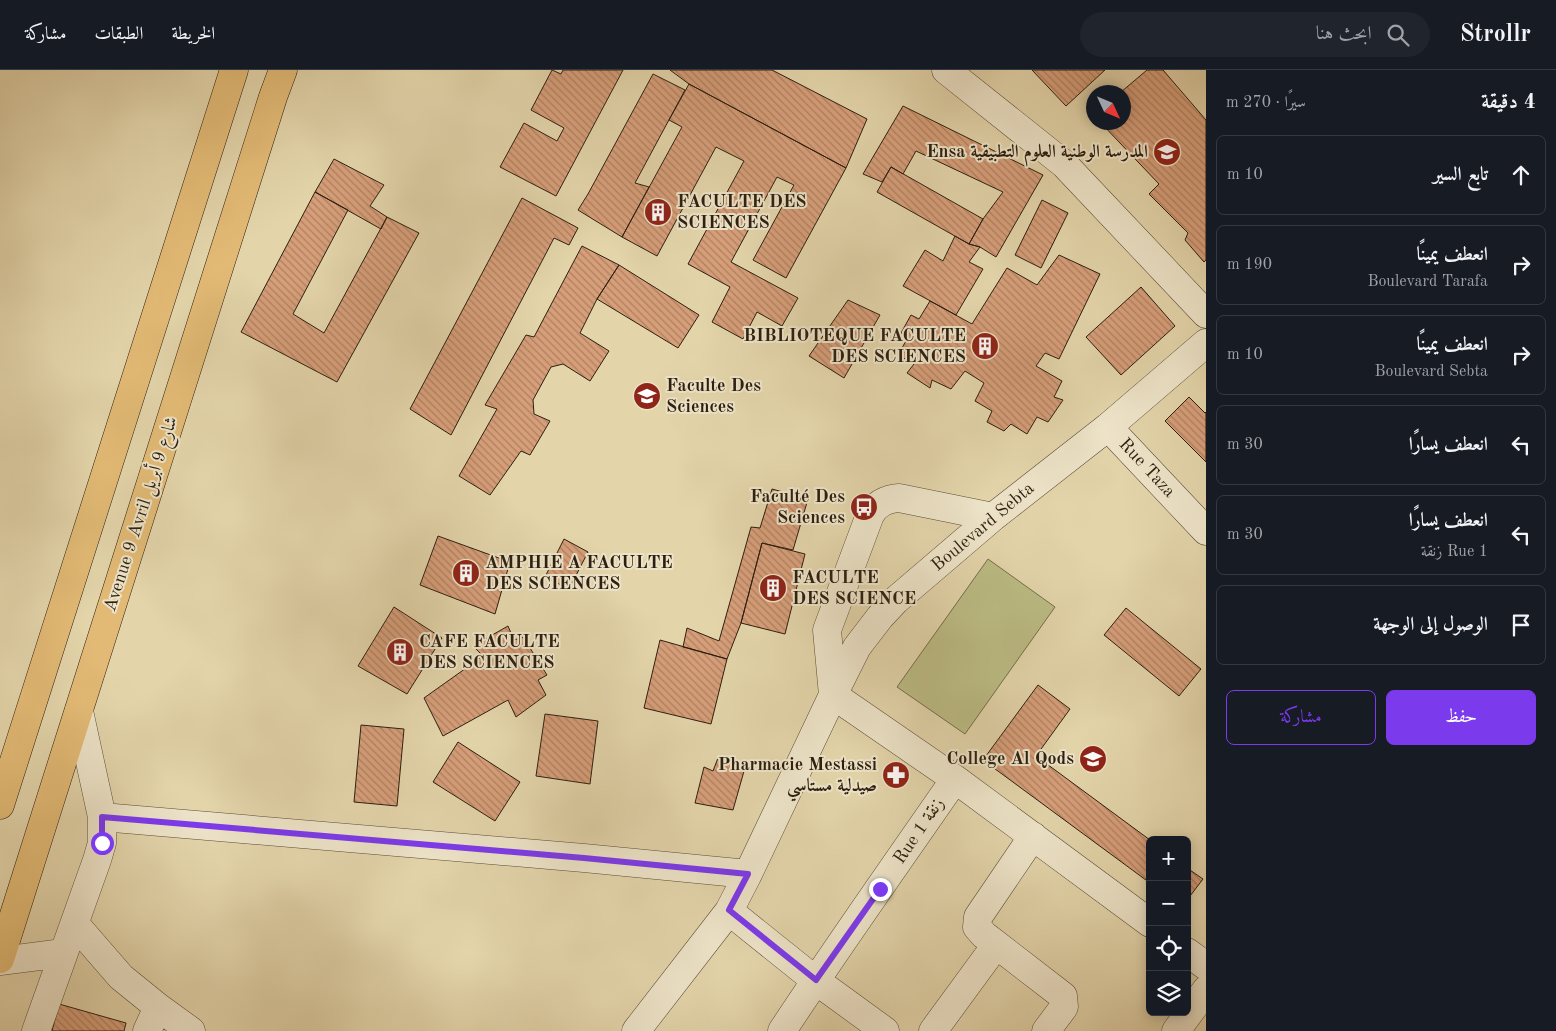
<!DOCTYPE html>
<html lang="ar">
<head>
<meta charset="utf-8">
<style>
  body { margin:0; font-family:"Old Standard TT",Amiri,serif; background:#20242c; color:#f1f3f6; direction:rtl }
  .controls { position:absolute; right:15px; bottom:15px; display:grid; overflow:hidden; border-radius:8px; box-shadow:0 2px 12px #0003 }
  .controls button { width:45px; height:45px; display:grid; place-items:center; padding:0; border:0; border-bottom:1px solid #363941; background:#171b24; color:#f1f3f6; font:25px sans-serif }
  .compass { position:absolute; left:1086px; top:15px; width:45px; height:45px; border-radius:50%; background:#171b24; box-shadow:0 2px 12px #0003; rotate:134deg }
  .stop { position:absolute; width:15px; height:15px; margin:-11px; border:4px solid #7c3aed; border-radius:50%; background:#fff }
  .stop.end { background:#7c3aed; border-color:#fff; box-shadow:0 1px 5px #0008 }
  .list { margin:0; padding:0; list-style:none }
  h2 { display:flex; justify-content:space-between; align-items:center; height:65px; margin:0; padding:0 20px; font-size:21px }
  h2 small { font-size:16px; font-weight:400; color:#9ea1a6 }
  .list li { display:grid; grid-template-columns:32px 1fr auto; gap:15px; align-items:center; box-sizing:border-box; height:80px; margin:0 10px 10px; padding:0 10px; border:1px solid #363941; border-radius:8px }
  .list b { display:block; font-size:19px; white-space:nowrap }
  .list p { margin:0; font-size:16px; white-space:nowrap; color:#9ea1a6 }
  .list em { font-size:16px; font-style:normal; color:#9ea1a6 }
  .actions { display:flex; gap:10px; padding:15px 20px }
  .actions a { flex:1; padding:11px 0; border:1px solid #7c3aed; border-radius:8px; text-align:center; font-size:18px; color:#7c3aed }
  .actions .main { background:#7c3aed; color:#fff }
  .icon { flex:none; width:28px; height:28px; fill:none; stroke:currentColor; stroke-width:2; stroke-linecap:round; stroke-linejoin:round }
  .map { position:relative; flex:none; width:1206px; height:961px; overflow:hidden; direction:ltr }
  header { display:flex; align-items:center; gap:30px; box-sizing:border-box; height:70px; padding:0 25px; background:#171b24; border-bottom:1px solid #363941 }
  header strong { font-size:24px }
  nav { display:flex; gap:28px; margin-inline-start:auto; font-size:18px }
  .search { width:350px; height:45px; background:#20242c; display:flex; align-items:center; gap:12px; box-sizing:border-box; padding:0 18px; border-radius:28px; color:#9ea1a6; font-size:19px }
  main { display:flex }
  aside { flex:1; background:#171b24 }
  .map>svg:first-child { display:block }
</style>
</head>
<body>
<header>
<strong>Strollr</strong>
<div class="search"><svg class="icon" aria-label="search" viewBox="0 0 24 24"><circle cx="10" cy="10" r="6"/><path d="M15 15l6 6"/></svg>ابحث هنا</div>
<nav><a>الخريطة</a><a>الطبقات</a><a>مشاركة</a></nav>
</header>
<main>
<aside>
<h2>4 دقيقة<small>سيرًا · 270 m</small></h2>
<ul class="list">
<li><svg class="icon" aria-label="ahead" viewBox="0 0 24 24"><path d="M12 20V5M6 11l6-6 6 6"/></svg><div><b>تابع السير</b></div><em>10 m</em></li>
<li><svg class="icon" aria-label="right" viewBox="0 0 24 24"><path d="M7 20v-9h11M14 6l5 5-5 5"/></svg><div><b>انعطف يمينًا</b><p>Boulevard Tarafa</p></div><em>190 m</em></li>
<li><svg class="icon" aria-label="right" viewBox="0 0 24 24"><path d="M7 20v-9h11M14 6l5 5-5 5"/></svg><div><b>انعطف يمينًا</b><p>Boulevard Sebta</p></div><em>10 m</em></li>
<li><svg class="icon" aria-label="left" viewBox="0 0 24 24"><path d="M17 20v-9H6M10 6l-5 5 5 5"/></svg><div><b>انعطف يسارًا</b></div><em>30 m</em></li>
<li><svg class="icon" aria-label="left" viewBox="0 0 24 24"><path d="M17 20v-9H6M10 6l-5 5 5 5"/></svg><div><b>انعطف يسارًا</b><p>Rue 1 زنقة</p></div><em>30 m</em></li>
<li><svg class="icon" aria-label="arrive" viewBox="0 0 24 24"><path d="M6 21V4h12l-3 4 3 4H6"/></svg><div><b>الوصول إلى الوجهة</b></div></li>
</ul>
<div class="actions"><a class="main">حفظ</a><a>مشاركة</a></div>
</aside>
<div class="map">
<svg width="1206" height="961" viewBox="0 0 1206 961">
  <defs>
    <pattern id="building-back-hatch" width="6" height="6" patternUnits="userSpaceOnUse" patternTransform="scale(1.25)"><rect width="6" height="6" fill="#d69e79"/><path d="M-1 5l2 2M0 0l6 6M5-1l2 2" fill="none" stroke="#ae8062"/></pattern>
  </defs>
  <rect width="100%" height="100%" fill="#e3d4aa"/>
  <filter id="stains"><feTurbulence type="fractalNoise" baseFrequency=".004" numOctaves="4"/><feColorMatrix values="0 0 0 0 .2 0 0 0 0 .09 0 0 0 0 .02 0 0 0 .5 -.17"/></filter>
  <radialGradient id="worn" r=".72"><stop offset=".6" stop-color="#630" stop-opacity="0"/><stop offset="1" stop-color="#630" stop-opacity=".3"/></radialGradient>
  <path fill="#bbbb84" stroke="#746d4a" d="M988,489L1055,537L965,664L897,617Z"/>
  <path fill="url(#building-back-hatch)" stroke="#2c1f10" d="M552,0L561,4L563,0H623L556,126L500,97L524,53L557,71L564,58L531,40Z
    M670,0H772L867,49L846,98L689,14Z
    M1032,0H1105L1066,36Z
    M1147,0H1163L1206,50V190L1204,192L1185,170L1188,163L1149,124L1159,114L1100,52H1124V22H1121Z
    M653,4L685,20L635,113L649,117L622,167L578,140L588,124Z
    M689,14L846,98L786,208L753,190L794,115L777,107L731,192L798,228L782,256L757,242L743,269L712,252L730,217L688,194L744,91L716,77L657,186L622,167L682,57L669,50Z
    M903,36L1043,105L996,187L980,177L969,174L983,149L1003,122L916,81L903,104L891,97L882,112L863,104Z
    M334,89L384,115L370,136L387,147L381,159L315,122Z
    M891,97L983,149L969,174L877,122Z
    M315,122L348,140L293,244L324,263L387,147L419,163L337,312L241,262Z
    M522,128L578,158L569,175L554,168L451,365L410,339Z
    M1042,130L1068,143L1041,198L1015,185Z
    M955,166L969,174L980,177L969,192L983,199L956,245L903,216L925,180L943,191Z
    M582,176L619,195L597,229L580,263L609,281L590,311L563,294L551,297L533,330L534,344L550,351L530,385L521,381L490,425L459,406L497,339L485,335L526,265L534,267Z
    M1059,185L1100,204L1059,289L1045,283L1036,296L1062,311L1054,327L1063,330L1048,352L1037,347L1027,364L1011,354L1004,361L987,352L992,341L975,331L984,313L965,301L951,319L932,310L930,318L907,303L914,294L898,285L907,269L901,263L911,245L919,249L930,231L972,254L1007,198L1037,215Z
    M619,195L699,245L678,278L597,229Z
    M1141,217L1175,256L1121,305L1086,267Z
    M848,230L880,245L844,308L809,286Z
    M1189,327L1205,343L1206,342V392L1165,351Z
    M772,419L808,429L793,480L762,473L741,553L727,589L683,577L687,558L719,571L751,457L760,458Z
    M438,466L510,492L495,544L420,515Z
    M564,469L588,482L569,519L545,507Z
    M762,473L805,484L785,564L741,553Z
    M394,537L442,568L407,624L358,596Z
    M1126,538L1201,599L1179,626L1104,565Z
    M508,556L514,570L523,567L547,605L538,610L546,625L516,647L508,630L443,666L424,628L483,586L473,576Z
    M660,570L727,589L711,654L644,638Z
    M1038,615L1070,639L1036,686L1150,770V813L983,690Z
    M545,644L598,651L590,714L536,706Z
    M361,655L404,659L397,736L354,732Z
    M458,672L520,712L495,751L433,712Z
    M718,688L746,694L733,740L695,733L704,697L713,701Z
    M1187,798L1203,809L1187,830Z
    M59,934L126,953L124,961H52Z"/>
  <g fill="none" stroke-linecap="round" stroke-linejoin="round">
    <g stroke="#5a4c36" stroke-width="29">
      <path id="minor" d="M946,0L1064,94L1206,244
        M1108,357L1206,461
        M993,447L899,428C886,429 877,433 870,445L827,560L833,625L955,709L1150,853
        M102,747L584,788L748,804
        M1033,766L978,847L977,857L984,865L1063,926L1064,937L1046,961
        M729,841L815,910L885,961
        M75,854L121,907L158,937L191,961
        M1187,882L1206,896
        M0,891L63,883
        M36,961L97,790L102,773V747L79,641
        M147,961L158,937
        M636,961L729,841L748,804L833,625L857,577L880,547L896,530L993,447L1108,357L1206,273
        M782,961C838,876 897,793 955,709
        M933,961L996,875
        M1176,961L1206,920"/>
    </g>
    <g stroke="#2c1f10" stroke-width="29">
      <path id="highway" d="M0,735L234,0
        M0,889L273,27L283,0"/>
    </g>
    <use href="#minor" stroke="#ede3c8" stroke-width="28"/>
    <use href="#highway" stroke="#e2ba75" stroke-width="28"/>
  </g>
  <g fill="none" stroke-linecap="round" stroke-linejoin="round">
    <path stroke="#7c3aed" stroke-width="6" d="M102,773V747L584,788L748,804L729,840L816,910L880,819"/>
  </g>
  <defs>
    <g id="university-disc" transform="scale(1.4375)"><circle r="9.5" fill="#8f2418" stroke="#ede3c8"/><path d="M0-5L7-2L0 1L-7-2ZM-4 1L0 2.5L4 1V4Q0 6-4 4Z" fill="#fff"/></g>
    <g id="building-disc" transform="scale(1.4375)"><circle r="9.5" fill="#8f2418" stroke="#ede3c8"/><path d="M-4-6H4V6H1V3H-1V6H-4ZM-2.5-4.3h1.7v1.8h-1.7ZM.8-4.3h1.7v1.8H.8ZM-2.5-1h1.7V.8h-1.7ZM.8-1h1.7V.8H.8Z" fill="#fff"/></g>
    <g id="bus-disc" transform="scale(1.4375)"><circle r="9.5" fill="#8f2418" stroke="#ede3c8"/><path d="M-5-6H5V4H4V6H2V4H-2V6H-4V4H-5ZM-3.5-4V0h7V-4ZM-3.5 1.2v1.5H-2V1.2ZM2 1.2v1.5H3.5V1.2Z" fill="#fff"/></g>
    <g id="pharmacy-disc" transform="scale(1.4375)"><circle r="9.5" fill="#8f2418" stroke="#ede3c8"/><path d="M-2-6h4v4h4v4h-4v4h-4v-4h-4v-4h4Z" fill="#fff"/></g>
  </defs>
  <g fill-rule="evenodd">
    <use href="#university-disc" x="1167" y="82"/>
    <use href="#building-disc" x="658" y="142"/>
    <use href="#building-disc" x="985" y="276"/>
    <use href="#university-disc" x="647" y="326"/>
    <use href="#bus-disc" x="864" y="437"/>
    <use href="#building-disc" x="466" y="503"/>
    <use href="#building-disc" x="773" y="518"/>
    <use href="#building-disc" x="400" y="582"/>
    <use href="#university-disc" x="1093" y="689"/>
    <use href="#pharmacy-disc" x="896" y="705"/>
  </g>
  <g text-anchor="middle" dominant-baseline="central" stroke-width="4" stroke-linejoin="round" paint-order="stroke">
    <g font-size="18" font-weight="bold" fill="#2c1f10" stroke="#ede3c8" text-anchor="end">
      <text x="1148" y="82">Ensa المدرسة الوطنية العلوم التطبيقية</text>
      <text x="677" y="132" text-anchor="start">FACULTE DES<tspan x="677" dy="21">SCIENCES</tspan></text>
      <text x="966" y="266">BIBLIOTEQUE FACULTE<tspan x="966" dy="21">DES SCIENCES</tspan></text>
      <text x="666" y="316" text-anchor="start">Faculte Des<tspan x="666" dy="21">Sciences</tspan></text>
      <text x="845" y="427">Faculté Des<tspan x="845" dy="21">Sciences</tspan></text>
      <text x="485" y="493" text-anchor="start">AMPHIE A FACULTE<tspan x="485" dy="21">DES SCIENCES</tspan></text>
      <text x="792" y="508" text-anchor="start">FACULTE<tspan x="792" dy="21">DES SCIENCE</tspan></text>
      <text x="419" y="572" text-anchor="start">CAFE FACULTE<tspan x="419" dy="21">DES SCIENCES</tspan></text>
      <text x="1074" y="689">College Al Qods</text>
      <text x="877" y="695">Pharmacie Mestassi<tspan x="877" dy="21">صيدلية مستاسي</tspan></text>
    </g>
    <g font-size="18" fill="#2c1f10" stroke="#ede3c8">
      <text transform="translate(1147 398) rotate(47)">Rue Taza</text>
      <text transform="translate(141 444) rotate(-72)">Avenue 9 Avril شارع 9 أبريل</text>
      <text transform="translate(983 457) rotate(-40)">Boulevard Sebta</text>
      <text transform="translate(919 761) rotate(-56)">Rue 1 زنقة</text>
    </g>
  </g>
  <rect width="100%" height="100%" filter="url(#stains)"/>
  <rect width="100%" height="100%" fill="url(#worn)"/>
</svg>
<div class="controls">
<button>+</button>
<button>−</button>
<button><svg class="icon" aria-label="locate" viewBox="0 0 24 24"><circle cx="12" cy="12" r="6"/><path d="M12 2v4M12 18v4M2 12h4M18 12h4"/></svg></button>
<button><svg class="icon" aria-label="layers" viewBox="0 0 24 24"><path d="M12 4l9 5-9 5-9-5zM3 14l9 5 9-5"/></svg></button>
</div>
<svg class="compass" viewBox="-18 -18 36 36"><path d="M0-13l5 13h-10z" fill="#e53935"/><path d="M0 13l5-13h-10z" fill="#9ea1a6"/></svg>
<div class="stop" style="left:102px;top:773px"></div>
<div class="stop end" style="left:880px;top:819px"></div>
</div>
</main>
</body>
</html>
